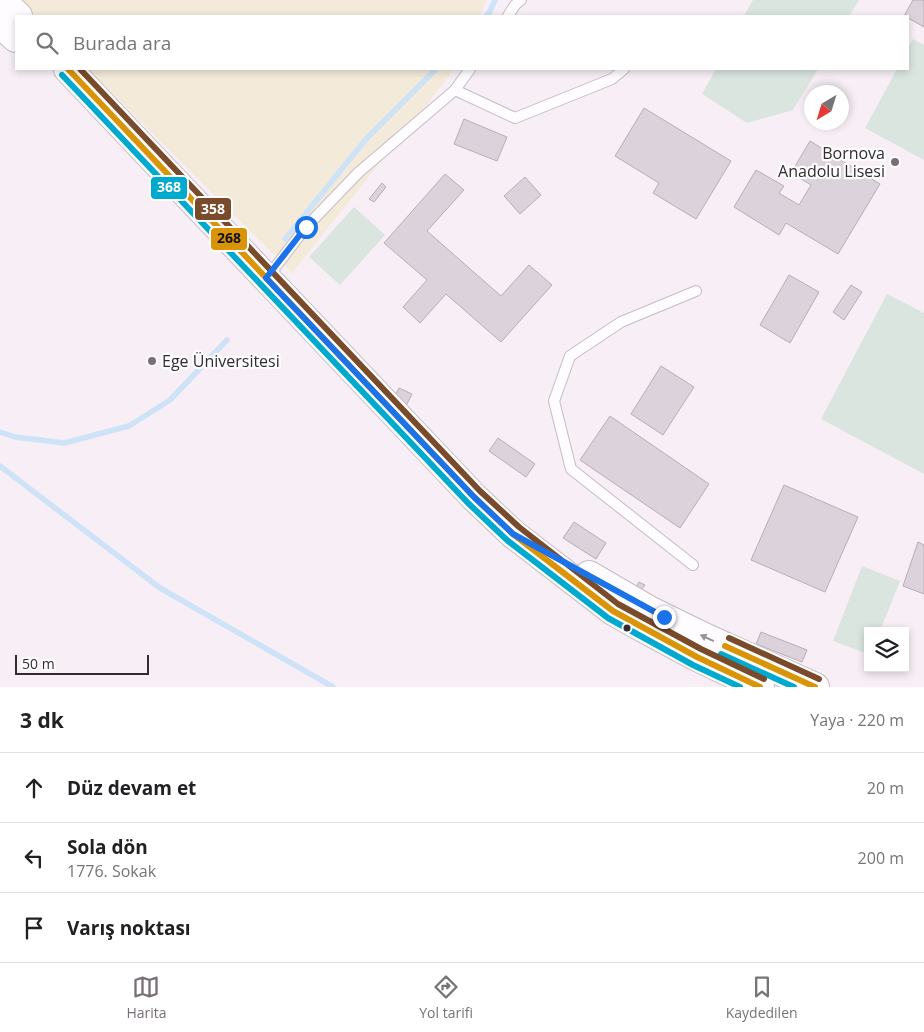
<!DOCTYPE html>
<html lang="tr">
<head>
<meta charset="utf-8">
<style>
  body { margin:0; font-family:"Open Sans",sans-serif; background:#f6f6f6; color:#202124 }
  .controls { position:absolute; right:15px; bottom:15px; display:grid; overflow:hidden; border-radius:0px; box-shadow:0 2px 8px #0003 }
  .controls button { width:45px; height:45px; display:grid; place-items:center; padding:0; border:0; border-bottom:1px solid #e0e0e0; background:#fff; color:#202124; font:25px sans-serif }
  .compass { position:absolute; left:804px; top:85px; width:45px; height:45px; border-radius:50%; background:#fff; box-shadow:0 2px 8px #0003; rotate:218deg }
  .scale { position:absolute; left:15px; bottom:12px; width:134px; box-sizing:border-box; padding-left:5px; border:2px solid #322c32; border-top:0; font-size:14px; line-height:18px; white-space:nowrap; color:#322c32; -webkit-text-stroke:4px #fdfdfd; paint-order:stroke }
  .stop { position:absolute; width:15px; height:15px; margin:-11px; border:4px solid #1a73e8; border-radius:50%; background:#fff }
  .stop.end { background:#1a73e8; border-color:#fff; box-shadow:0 1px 5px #0008 }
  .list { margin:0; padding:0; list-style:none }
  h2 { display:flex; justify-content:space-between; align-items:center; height:65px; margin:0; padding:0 20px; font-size:21px }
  h2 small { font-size:16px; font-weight:400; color:#757577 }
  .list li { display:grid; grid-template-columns:32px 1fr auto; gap:15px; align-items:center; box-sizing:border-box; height:70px; padding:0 20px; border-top:1px solid #e0e0e0 }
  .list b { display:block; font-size:19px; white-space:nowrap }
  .list p { margin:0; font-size:16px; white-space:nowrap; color:#757577 }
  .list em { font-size:16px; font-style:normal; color:#757577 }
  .icon { flex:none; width:28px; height:28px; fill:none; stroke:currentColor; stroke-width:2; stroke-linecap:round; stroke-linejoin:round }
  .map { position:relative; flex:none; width:924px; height:687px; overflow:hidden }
  .search { position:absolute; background:#fff; box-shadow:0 2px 8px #0003; left:15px; right:15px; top:15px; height:55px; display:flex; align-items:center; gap:12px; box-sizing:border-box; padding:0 18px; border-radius:0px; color:#757577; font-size:19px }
  .sheet { height:275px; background:#fff }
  nav { display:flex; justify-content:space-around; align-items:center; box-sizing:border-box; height:70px; border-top:1px solid #e0e0e0; background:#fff; font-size:14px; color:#757577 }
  nav a { display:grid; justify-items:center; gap:2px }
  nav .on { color:#777077 }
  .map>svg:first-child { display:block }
</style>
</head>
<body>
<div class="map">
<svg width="924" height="687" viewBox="0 0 924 687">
  <rect width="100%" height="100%" fill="#f7eef6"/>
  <path fill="#dae5e0" d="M753,0H859L849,16H744Z
    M913,39L924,45V160L865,128L897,69H908V48Z
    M716,69H818L793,110L747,123L702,94Z
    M354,207L385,235L340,285L309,257Z
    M887,294L924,313V474L821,419Z
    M862,566L900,581L880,631H868V654L833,641Z"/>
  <path fill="#f3ead9" d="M19,0H487L479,16H36Z
    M88,69H453L450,75L292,273Z"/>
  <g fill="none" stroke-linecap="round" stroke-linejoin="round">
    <path stroke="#cee3f7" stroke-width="5.5" d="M486,16L489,13L495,0
      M285,239L367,138L436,69
      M0,432L15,437L64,443L129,426L170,400L227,340
      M0,466L160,588L333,687"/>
  </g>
  <path fill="#dcd2db" stroke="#b6afb5" d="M913,0H924V27L908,18V16H904Z
    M644,108L731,161L696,219L653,193L659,183L615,156Z
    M464,119L507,137L497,161L454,144Z
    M810,141L880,184L838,254L786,223L779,235L734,207L756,170L784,186L779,193L799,205L811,185L791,173Z
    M445,174L464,190L427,231L501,296L529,265L552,285L501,342L446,294L420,323L403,307L427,280L384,243Z
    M525,177L541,195L520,214L504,196Z
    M382,183L386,187L374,202L369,199Z
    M789,275L819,292L790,343L760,325Z
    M851,285L862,292L844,320L833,312Z
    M661,366L694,387L663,435L631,414Z
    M399,388L412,394L405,408L392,402Z
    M610,416L709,484L680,528L580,460Z
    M498,438L535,464L526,477L489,451Z
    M784,485L858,517L825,592L751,560Z
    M574,522L606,543L596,559L563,538Z
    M918,542L924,545V594L903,586Z
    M639,582L645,585L641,590L636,587Z
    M761,632L807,650L802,662L756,644Z"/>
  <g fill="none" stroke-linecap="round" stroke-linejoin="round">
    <g stroke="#c4bdc3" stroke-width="12">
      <path id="lane" d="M508,16L515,5L521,0
        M455,90L515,118L612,79L624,69
        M267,278L306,227L359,172L455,90L470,69
        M693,565L571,469L554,401L570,356L621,322L696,291"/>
    </g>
    <g stroke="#c4bdc3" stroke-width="30">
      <path id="secondary" d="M1,0L18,16
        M0,24L16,38
        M68,69L474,497L513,534L613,611L643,628L697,657L760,687
        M589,575L649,610L704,637L815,687"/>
    </g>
    <use href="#lane" stroke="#fefcfe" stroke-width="10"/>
    <use href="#secondary" stroke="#fefcfe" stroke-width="28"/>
    <g stroke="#fdfdfd" stroke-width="10">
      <path id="bus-1" d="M68,69L474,497L513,534L613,611L697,657L760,687
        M725,646L815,687"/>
    </g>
    <g stroke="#fdfdfd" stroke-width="10">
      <path id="bus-2" d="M62,75L468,503L508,541L608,618L693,665L740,687
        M721,654L794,687"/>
    </g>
    <g stroke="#fdfdfd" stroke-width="10">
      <path id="bus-3" d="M80,69L480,491L519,527L618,604L701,649L764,679
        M729,638L819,679"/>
    </g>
    <use href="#bus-1" stroke="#d99408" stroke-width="6"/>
    <use href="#bus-2" stroke="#00a9ce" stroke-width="6"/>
    <use href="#bus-3" stroke="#7a4b2a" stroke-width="6"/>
  </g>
  <defs><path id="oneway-solid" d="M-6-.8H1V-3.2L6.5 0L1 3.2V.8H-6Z" transform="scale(1.25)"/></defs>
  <use fill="#989498" href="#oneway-solid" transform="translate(707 638) rotate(-155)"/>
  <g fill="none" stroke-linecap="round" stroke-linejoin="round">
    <path stroke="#1a73e8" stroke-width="6" d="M306,227L266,278L474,497L513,534L664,617"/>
  </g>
  <g fill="#777077" stroke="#fdfdfd" stroke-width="2">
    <circle cx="895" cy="162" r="5"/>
    <circle cx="152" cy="361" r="5"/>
  </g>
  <circle fill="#322c32" stroke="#fdfdfd" stroke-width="2" cx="627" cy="628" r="4.5"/>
  <g text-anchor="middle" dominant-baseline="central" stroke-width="4.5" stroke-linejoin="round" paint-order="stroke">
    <g font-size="16" fill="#322c32" stroke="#fdfdfd" text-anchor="end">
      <text x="885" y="153">Bornova<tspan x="885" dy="18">Anadolu Lisesi</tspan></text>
      <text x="162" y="361" text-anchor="start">Ege Üniversitesi</text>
    </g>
  </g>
  <g stroke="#fdfdfd" stroke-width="2">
    <rect x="150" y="176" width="38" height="24" rx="5" fill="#00a9ce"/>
    <rect x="194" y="197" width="38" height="24" rx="5" fill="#7a4b2a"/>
    <rect x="210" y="227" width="38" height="24" rx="5" fill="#d99408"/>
  </g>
  <g font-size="14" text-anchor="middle" font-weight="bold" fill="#fff">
    <text x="169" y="192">368</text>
    <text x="213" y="214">358</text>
  </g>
  <g font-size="14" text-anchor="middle" font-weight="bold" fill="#111">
    <text x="229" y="243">268</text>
  </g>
</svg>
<div class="controls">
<button><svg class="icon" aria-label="layers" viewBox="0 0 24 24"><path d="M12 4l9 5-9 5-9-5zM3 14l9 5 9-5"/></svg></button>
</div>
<svg class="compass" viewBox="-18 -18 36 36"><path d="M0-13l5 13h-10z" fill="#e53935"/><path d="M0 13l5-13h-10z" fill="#757577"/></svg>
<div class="scale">50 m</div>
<div class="stop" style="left:306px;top:227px"></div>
<div class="stop end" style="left:664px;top:617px"></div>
<div class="search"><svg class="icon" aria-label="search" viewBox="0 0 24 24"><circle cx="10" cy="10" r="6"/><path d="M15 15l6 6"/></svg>Burada ara</div>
</div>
<section class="sheet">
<h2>3 dk<small>Yaya · 220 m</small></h2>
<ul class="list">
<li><svg class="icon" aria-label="ahead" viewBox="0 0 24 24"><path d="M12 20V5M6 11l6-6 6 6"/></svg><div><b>Düz devam et</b></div><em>20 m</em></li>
<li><svg class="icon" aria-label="left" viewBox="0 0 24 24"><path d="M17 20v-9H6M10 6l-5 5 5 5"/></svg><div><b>Sola dön</b><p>1776. Sokak</p></div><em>200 m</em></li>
<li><svg class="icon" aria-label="arrive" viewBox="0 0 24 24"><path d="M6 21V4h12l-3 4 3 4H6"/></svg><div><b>Varış noktası</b></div></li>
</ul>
</section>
<nav>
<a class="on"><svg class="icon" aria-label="map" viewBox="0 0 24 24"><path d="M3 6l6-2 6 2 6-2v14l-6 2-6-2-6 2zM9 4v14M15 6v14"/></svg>Harita</a>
<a><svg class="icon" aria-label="directions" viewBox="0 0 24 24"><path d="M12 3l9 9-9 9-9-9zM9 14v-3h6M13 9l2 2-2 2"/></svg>Yol tarifi</a>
<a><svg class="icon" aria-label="saved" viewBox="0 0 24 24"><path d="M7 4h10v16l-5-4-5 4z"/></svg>Kaydedilen</a>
</nav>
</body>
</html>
